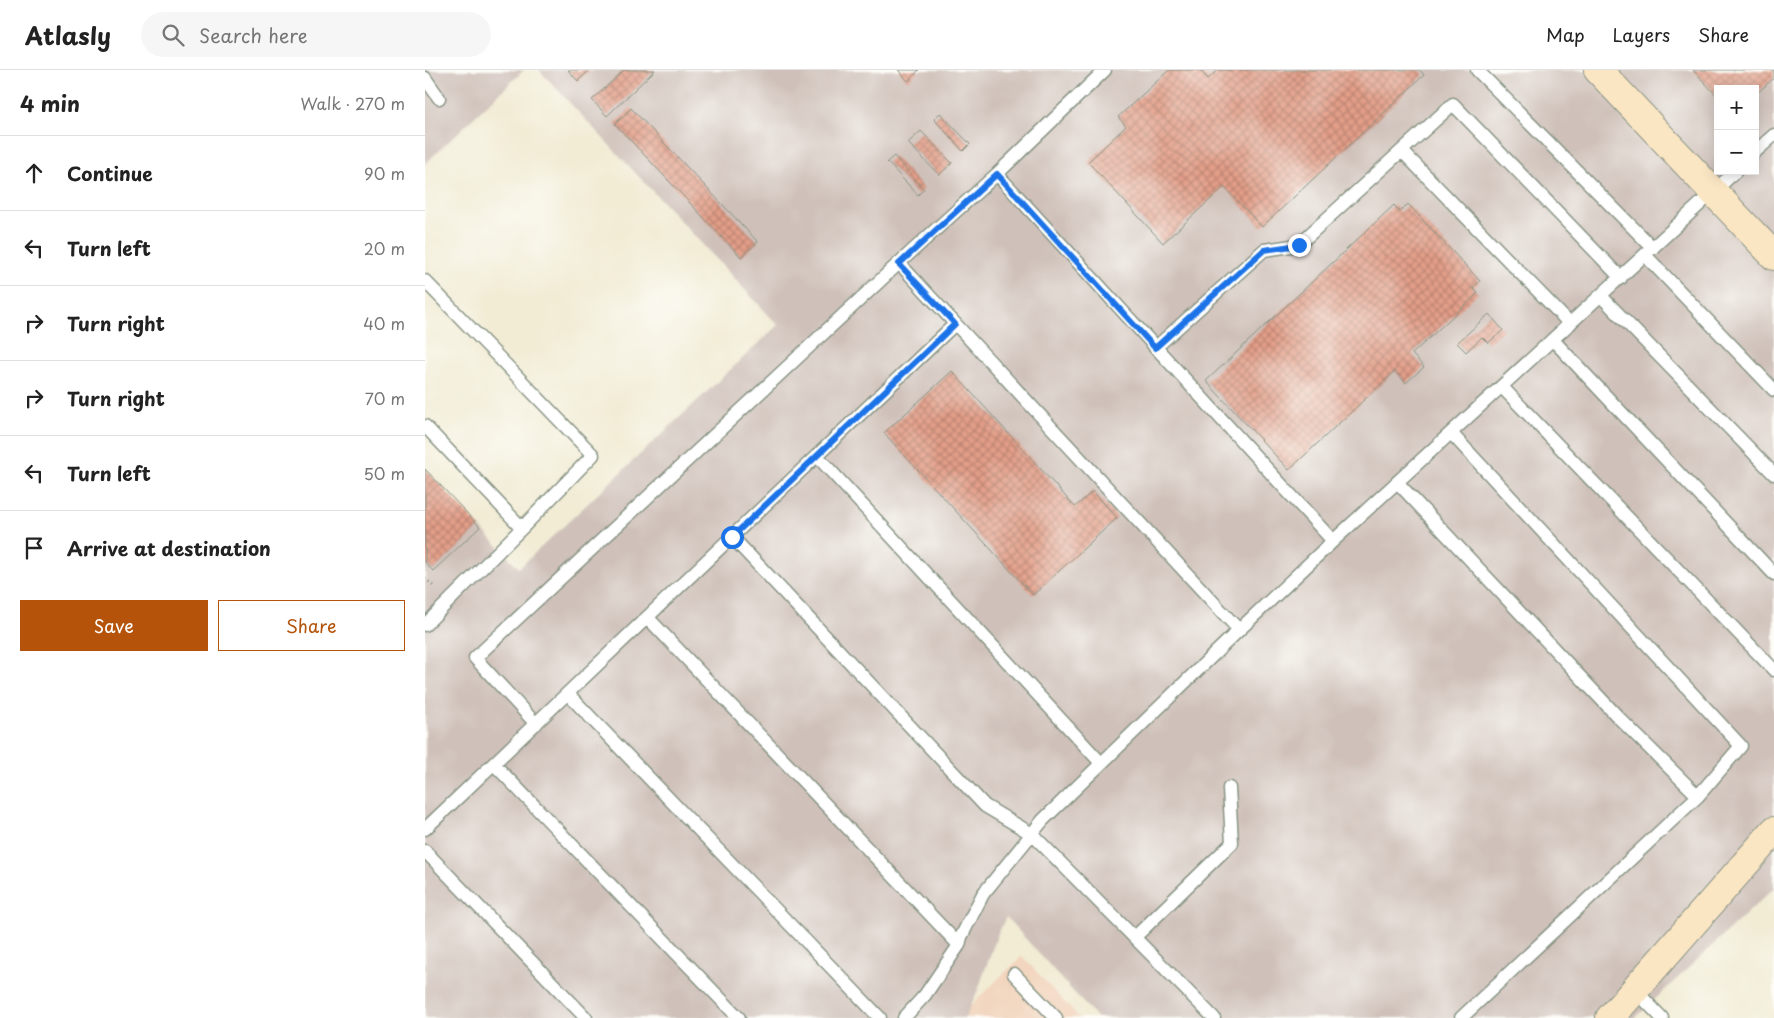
<!DOCTYPE html>
<html lang="en">
<head>
<meta charset="utf-8">
<style>
  body { margin:0; font-family:"Playpen Sans",sans-serif; background:#f6f6f6; color:#222 }
  .controls { position:absolute; right:15px; top:15px; display:grid; overflow:hidden; border-radius:0px; box-shadow:0 2px 12px #0003 }
  .controls button { width:45px; height:45px; display:grid; place-items:center; padding:0; border:0; border-bottom:1px solid #e0e0e0; background:#fff; color:#222; font:25px sans-serif }
  .stop { position:absolute; width:15px; height:15px; margin:-11px; border:4px solid #1a73e8; border-radius:50%; background:#fff }
  .stop.end { background:#1a73e8; border-color:#fff; box-shadow:0 1px 5px #0008 }
  .list { margin:0; padding:0; list-style:none }
  h2 { display:flex; justify-content:space-between; align-items:center; height:65px; margin:0; padding:0 20px; font-size:21px }
  h2 small { font-size:16px; font-weight:400; color:#767676 }
  .list li { display:grid; grid-template-columns:32px 1fr auto; gap:15px; align-items:center; box-sizing:border-box; height:75px; padding:0 20px; border-top:1px solid #e0e0e0 }
  .list b { display:block; font-size:19px; white-space:nowrap }
  .list em { font-size:16px; font-style:normal; color:#767676 }
  .actions { display:flex; gap:10px; padding:15px 20px }
  .actions a { flex:1; padding:11px 0; border:1px solid #b45309; border-radius:0px; text-align:center; font-size:18px; color:#b45309 }
  .actions .main { background:#b45309; color:#fff }
  .icon { flex:none; width:28px; height:28px; fill:none; stroke:currentColor; stroke-width:2; stroke-linecap:round; stroke-linejoin:round }
  .map { position:relative; flex:none; width:1349px; height:948px; overflow:hidden }
  header { display:flex; align-items:center; gap:30px; box-sizing:border-box; height:70px; padding:0 25px; background:#fff; border-bottom:1px solid #e0e0e0 }
  header strong { font-size:24px }
  nav { display:flex; gap:28px; margin-inline-start:auto; font-size:18px }
  .search { width:350px; height:45px; background:#f6f6f6; display:flex; align-items:center; gap:12px; box-sizing:border-box; padding:0 18px; border-radius:28px; color:#767676; font-size:19px }
  main { display:flex }
  aside { flex:1; background:#fff }
  .map>svg:first-child { display:block }
</style>
</head>
<body>
<header>
<strong>Atlasly</strong>
<div class="search"><svg class="icon" aria-label="search" viewBox="0 0 24 24"><circle cx="10" cy="10" r="6"/><path d="M15 15l6 6"/></svg>Search here</div>
<nav><a>Map</a><a>Layers</a><a>Share</a></nav>
</header>
<main>
<aside>
<h2>4 min<small>Walk · 270 m</small></h2>
<ul class="list">
<li><svg class="icon" aria-label="ahead" viewBox="0 0 24 24"><path d="M12 20V5M6 11l6-6 6 6"/></svg><div><b>Continue</b></div><em>90 m</em></li>
<li><svg class="icon" aria-label="left" viewBox="0 0 24 24"><path d="M17 20v-9H6M10 6l-5 5 5 5"/></svg><div><b>Turn left</b></div><em>20 m</em></li>
<li><svg class="icon" aria-label="right" viewBox="0 0 24 24"><path d="M7 20v-9h11M14 6l5 5-5 5"/></svg><div><b>Turn right</b></div><em>40 m</em></li>
<li><svg class="icon" aria-label="right" viewBox="0 0 24 24"><path d="M7 20v-9h11M14 6l5 5-5 5"/></svg><div><b>Turn right</b></div><em>70 m</em></li>
<li><svg class="icon" aria-label="left" viewBox="0 0 24 24"><path d="M17 20v-9H6M10 6l-5 5 5 5"/></svg><div><b>Turn left</b></div><em>50 m</em></li>
<li><svg class="icon" aria-label="arrive" viewBox="0 0 24 24"><path d="M6 21V4h12l-3 4 3 4H6"/></svg><div><b>Arrive at destination</b></div></li>
</ul>
<div class="actions"><a class="main">Save</a><a>Share</a></div>
</aside>
<div class="map">
<svg width="1349" height="948" viewBox="0 0 1349 948">
  <defs>
    <pattern id="building-cross-hatch" width="8" height="8" patternUnits="userSpaceOnUse" patternTransform="scale(1.25)"><rect width="8" height="8" fill="#e39e88"/><path d="M0 0l8 8M0 8l8-8" fill="none" stroke="#b78270"/></pattern>
  </defs>
  <rect width="100%" height="100%" fill="#fdfcf7"/>
  <filter id="ink" filterUnits="userSpaceOnUse"><feTurbulence type="fractalNoise" baseFrequency=".02" numOctaves="2"/><feDisplacementMap in="SourceGraphic" scale="10" xChannelSelector="R" yChannelSelector="G"/><feConvolveMatrix kernelMatrix="1 2 1 2 8 2 1 2 1" color-interpolation-filters="sRGB"/></filter>
  <filter id="wash" filterUnits="userSpaceOnUse"><feTurbulence type="fractalNoise" baseFrequency=".0096" numOctaves="4" result="noise"/><feDisplacementMap in="SourceGraphic" scale="20" xChannelSelector="R" yChannelSelector="G"/><feGaussianBlur stdDeviation="1.12" result="paint"/><feColorMatrix in="noise" values="0 0 0 0 0 0 0 0 0 0 0 0 0 0 0 0 0 1.4 0 .05"/><feComposite in="paint" operator="in"/></filter>
  <g filter="url(#wash)">
    <rect width="100%" height="100%" fill="#f2ecd5"/>
    <path fill="#f2d5be" d="M597,886L654,948H533Z"/>
    <path fill="#cfc1ba" fill-rule="evenodd" d="M0,0H99L0,94Z
      M114,0H1349V818L1210,948H672L581,847L573,863L553,920L540,948H0V399L94,498L353,255ZM1293,19H1330V101H1293Z"/>
    <g id="blocks">
      <path fill="url(#building-cross-hatch)" d="M143,0H165L153,11Z
        M199,0H230L182,46L167,30Z
        M473,0H494L483,11Z
        M744,0H775L783,9L793,0H995L999,5L837,157L799,117L738,173L663,92L701,56L693,47Z
        M1268,0H1349V8L1330,25V19H1293V27Z
        M206,38L333,172L316,187L190,54Z
        M515,43L545,74L538,81L509,49Z
        M496,61L527,93L514,105L483,73Z
        M469,86L499,119L493,125L462,92Z
        M983,134L1055,211L1048,218L1053,223L987,284L999,297L981,313L970,301L864,400L781,311L969,135L975,142Z
        M1064,244L1078,260L1063,273L1057,267L1041,282L1032,273Z
        M527,301L650,437L668,421L692,448L608,525L459,363Z
        M0,399L55,457L8,501L0,492Z"/>
    </g>
  </g>
  <g filter="url(#ink)">
    <use href="#blocks" fill-opacity="0" stroke="#889484" stroke-width="1"/>
    <g fill="none" stroke-linecap="round" stroke-linejoin="round">
      <g stroke="#889484" stroke-width="15">
        <path id="service" d="M1052,0L1228,178
          M0,8L14,28
          M977,81L1145,254
          M1330,82L1349,65
          M572,104L908,471
          M1220,185L1349,320
          M474,193L814,560
          M0,211L168,385L97,458
          M1176,226L1349,404
          M1128,270L1349,504
          M730,278L839,180L873,175L1028,34L1196,208
          M1077,317L1349,600
          M0,356L97,458L0,555
          M1027,364L1316,676L1273,726L1036,948
          M392,386L676,693
          M973,413L1193,647L1273,726
          M307,467L560,736L607,764L789,948
          M223,548L534,875
          M143,624L455,948
          M111,654L50,588L474,193L572,104L680,0
          M69,694L314,948
          M0,759L530,254
          M0,781L161,948
          M710,867L807,773L804,718
          M589,904L631,948
          M1210,920L1237,948
          M479,948L500,925L534,875L536,867L558,824L618,750L814,560L908,471L1311,101"/>
      </g>
      <g stroke="#889484" stroke-width="30">
        <path id="secondary" d="M1173,0L1349,186
          M1185,948L1349,761"/>
      </g>
      <path stroke="#889484" stroke-width="3" stroke-dasharray="1 4" stroke-linecap="butt" d="M0,508L9,517"/>
      <use href="#service" stroke="#fff" stroke-width="12"/>
      <use href="#secondary" stroke="#fbe6c4" stroke-width="28"/>
    </g>
  </g>
  <g fill="none" stroke-linecap="round" stroke-linejoin="round" filter="url(#ink)">
    <path stroke="#1a73e8" stroke-width="6" d="M307,467L530,254L474,194L572,104L730,278L839,180L874,175"/>
  </g>
</svg>
<div class="controls">
<button>+</button>
<button>−</button>
</div>
<div class="stop" style="left:307px;top:467px"></div>
<div class="stop end" style="left:874px;top:175px"></div>
</div>
</main>
</body>
</html>
